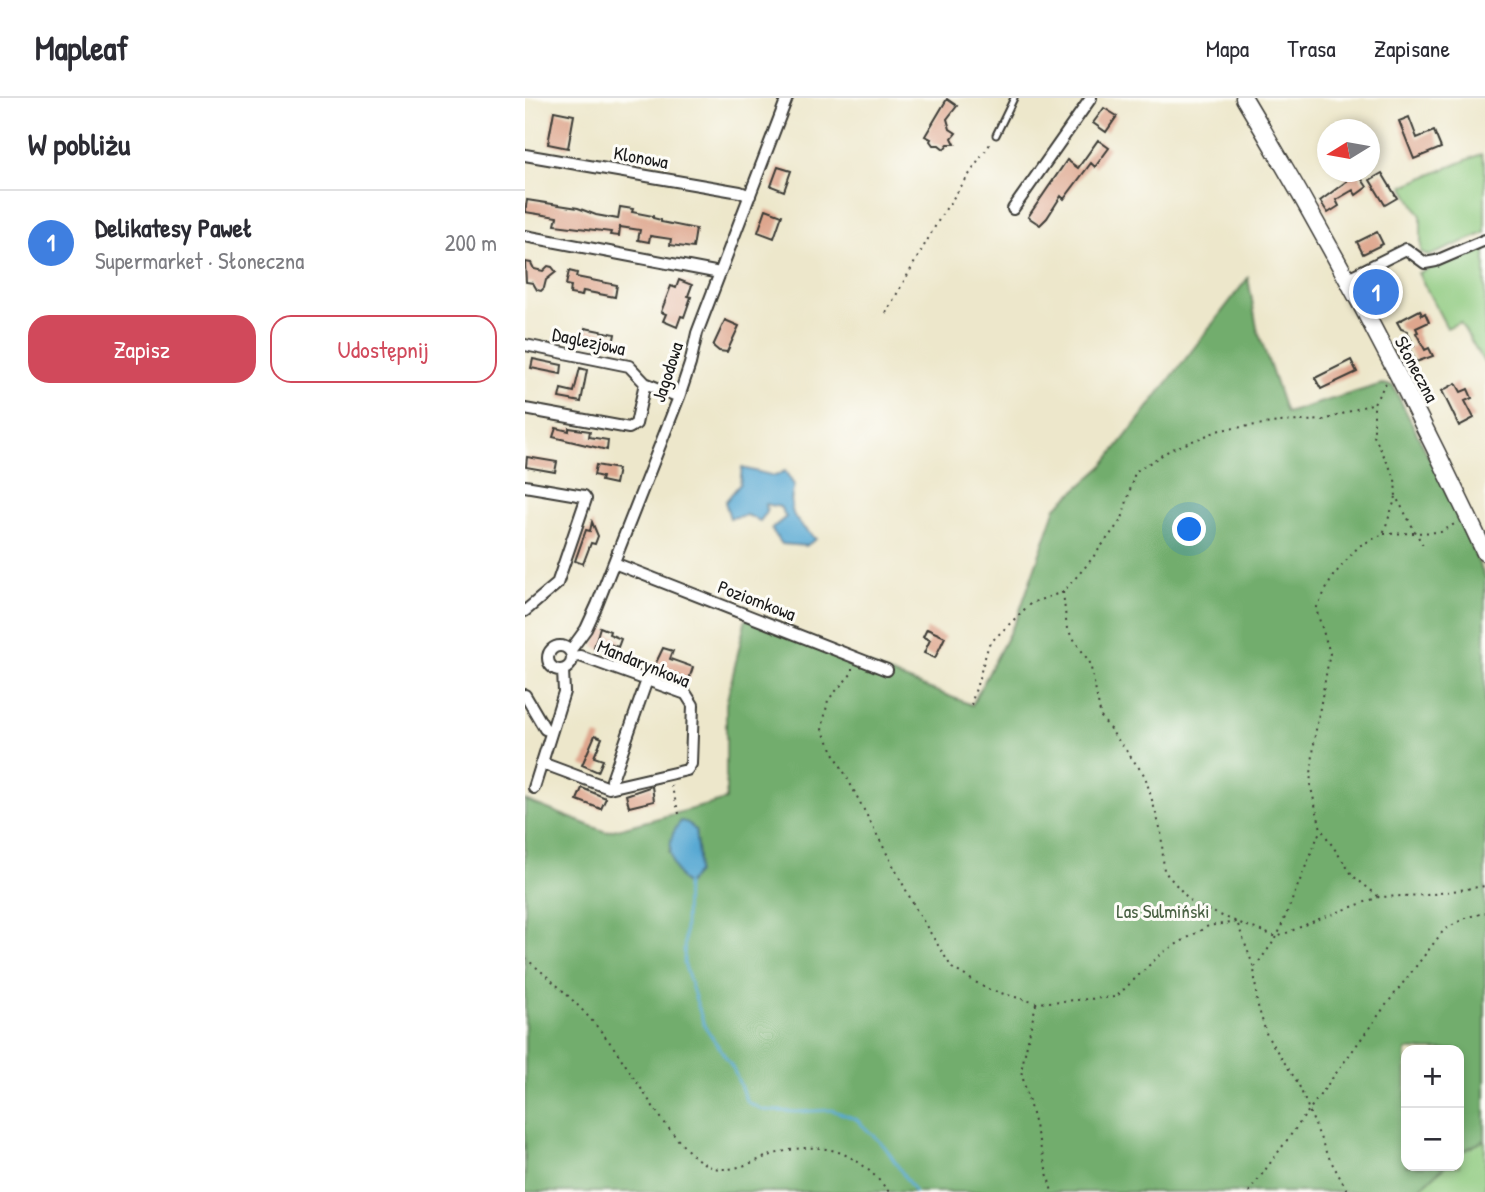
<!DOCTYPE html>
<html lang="pl">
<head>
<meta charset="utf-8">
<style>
  body { margin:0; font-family:"Patrick Hand",sans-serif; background:#f7f7f7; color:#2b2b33 }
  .controls { position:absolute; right:21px; bottom:21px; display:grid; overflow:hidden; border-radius:14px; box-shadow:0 4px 10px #0003 }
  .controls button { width:63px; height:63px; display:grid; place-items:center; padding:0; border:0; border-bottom:2px solid #e1e1e2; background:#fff; color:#2b2b33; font:35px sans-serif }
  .compass { position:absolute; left:792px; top:21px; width:63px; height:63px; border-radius:50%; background:#fff; box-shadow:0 4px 10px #0003; rotate:259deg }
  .you { position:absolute; left:665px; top:432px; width:24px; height:24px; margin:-18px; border:5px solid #fff; border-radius:50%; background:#1a73e8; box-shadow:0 0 0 10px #1a73e833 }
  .badge { display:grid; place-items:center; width:46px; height:46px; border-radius:50%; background:#d1495b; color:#fff; font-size:23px; font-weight:700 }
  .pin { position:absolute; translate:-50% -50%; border:4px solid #fff; box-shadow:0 2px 7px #0006 }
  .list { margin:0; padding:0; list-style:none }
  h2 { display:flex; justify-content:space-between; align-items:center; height:91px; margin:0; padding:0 28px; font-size:30px }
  h2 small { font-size:23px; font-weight:400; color:#7c7c81 }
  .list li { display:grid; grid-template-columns:46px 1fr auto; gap:21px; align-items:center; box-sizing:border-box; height:105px; padding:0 28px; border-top:2px solid #e1e1e2 }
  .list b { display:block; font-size:26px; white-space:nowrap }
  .list p { margin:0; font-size:23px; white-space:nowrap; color:#7c7c81 }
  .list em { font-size:23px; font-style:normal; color:#7c7c81 }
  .actions { display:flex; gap:14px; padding:21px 28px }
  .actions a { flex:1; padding:16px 0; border:2px solid #d1495b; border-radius:21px; text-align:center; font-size:24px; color:#d1495b }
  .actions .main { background:#d1495b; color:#fff }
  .map { position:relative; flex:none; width:960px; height:1094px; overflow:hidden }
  header { display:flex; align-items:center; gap:42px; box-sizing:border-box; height:98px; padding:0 35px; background:#fff; border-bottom:2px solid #e1e1e2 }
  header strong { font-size:33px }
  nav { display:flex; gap:38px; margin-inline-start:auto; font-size:24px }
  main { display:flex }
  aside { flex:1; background:#fff }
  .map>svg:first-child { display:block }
</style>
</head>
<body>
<header>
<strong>Mapleaf</strong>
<nav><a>Mapa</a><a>Trasa</a><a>Zapisane</a></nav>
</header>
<main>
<aside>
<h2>W pobliżu<small></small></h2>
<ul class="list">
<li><span class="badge" style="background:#3f7fe0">1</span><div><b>Delikatesy Paweł</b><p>Supermarket · Słoneczna</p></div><em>200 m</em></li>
</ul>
<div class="actions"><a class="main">Zapisz</a><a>Udostępnij</a></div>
</aside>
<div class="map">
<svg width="960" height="1094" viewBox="0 0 960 1094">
  <rect width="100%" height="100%" fill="#fdfcf7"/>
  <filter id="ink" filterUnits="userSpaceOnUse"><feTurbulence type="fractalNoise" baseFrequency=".0143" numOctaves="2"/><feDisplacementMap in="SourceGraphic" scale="14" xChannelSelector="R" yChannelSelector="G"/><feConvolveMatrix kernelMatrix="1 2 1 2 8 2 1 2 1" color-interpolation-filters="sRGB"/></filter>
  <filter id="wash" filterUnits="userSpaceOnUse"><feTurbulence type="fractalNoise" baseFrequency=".00686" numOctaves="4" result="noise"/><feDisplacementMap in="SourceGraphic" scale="28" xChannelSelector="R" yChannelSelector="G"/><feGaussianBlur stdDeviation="1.57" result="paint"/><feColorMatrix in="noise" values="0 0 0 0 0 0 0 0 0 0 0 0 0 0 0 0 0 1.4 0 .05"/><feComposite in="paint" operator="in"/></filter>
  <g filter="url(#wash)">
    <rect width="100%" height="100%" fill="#ede7cb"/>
    <path fill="#8dc97e" stroke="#54724d" stroke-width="2" d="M956,56L960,67V135L904,158L896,154V118L878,88Z
      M960,148V266L935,224L922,230L893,175Z
      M960,1042V1094H891L920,1068H934V1055Z"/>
    <path fill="#72ad6d" stroke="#476444" stroke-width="2" fill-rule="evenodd" d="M723,180L732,230L761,315L857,286L868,288L919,389L960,479V1042L934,1055V952H881V1068H920L891,1094H0V702L81,734L201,702V606L221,520L447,607L493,518L531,409L577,369ZM170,732L173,759L144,754L148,742Z"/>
    <path fill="#59a9d3" stroke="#3a6278" stroke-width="2" d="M217,370L250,378L260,373L269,387C261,417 270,422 291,441L281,448L257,446L246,431L261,419L255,409L241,406L242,414L235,423L222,417L205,420L200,404L215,386Z
      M156,723L163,725L170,732L173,759L172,775L161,787C145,769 138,743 156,723Z"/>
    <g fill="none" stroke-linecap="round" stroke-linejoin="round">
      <path stroke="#59a9d3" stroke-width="2.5" d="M161,786L159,865L179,927L208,970L222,1004L238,1012L271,1014L307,1012L331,1021L360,1049L390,1094"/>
    </g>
    <g id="blocks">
      <path fill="#dea68d" d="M422,1L432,8L422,21L425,31L431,35L427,40L430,46H423L419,51L414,47H408L405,43L406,41L400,38Z
        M579,10L592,18L581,34L568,25Z
        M29,13L49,17L43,50L23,46Z
        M884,19L892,40L909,33L916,50L889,61L874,23Z
        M573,42L584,50L570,69L566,65L539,101L536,98L522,120L515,127L503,119L542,62L553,70Z
        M253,69L266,73L259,93L246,88Z
        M825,74H832L842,89L831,97L828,92L811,102L814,108L803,115L795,103L822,83L819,77Z
        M857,75L872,100L860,107L845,82Z
        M2,102L53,110L71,117L93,121L95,109L108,111L107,114L128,118V120L136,122V124L171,131L168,150L145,147L146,141L125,138L124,144L113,142L115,132L95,129L94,138L85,137L86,134L30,127L32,119L0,114Z
        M241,111L257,117L249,140L233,134Z
        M852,134L858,146L838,156L832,144Z
        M0,164L6,165L9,171L18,173L23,168L27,169L31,174L21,182L19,190L16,193L12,192L8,185L1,184Z
        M44,173L52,175L51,179L92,187L90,199L58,193L57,198L45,196L46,188L41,187Z
        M154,182L167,187L163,198L166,199L159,219L156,218L152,229L138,223L141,216L136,214L146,188L151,190Z
        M895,212L897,217L900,215L904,224L891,230L893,234L891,235L900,252L904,250L908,258L891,264L884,250L889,248L882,233L876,231L872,224Z
        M200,222L214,228L202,254L194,253L188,248Z
        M60,230L90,236L88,246L58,240Z
        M8,261L37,267L36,276L6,270Z
        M826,262L832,274L796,291L790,280Z
        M55,270L62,272L56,304L34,300L36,291L49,294Z
        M931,285L936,294L943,291L947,300L940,303L949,320L934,328L917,293Z
        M31,330L44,333V330L65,333L64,339L83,342L82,352L28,339Z
        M2,359L32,364L30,374L1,369Z
        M71,367L93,371L90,386L76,383L77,379L69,377Z
        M67,424L73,438L70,446L66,445L58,466L50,463L61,432L65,433Z
        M75,529L85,533L84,536L96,541L93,549L81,545L78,552L69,549Z
        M402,531L420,539L410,560L399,555L405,542L398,539Z
        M138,550L148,553L145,561L168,569L163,584L153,580L154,577L129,569Z
        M70,637L77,640L69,659L78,662L73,674L57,667Z
        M127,688L129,703L104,709L101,697Z
        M57,690L81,700L76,711L52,702Z"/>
    </g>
  </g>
  <g filter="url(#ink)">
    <use href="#blocks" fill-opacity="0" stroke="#3b3a36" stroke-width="2"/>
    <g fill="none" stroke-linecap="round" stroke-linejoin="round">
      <g stroke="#3b3a36" stroke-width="9">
        <path id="lane" d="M471,37L489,0"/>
      </g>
      <g stroke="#3b3a36" stroke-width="14">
        <path id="street" d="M0,57L215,94L225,98
          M488,111L566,0
          M0,138L195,175
          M821,181L881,151L900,165L911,163L960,142
          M0,247L104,268L120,285L154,299
          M0,311L104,330L111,326L120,285
          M0,388L59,398L61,401L32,486L0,513
          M89,465L362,572
          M23 560a12 12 0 1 1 24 0a12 12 0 1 1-24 0Z
          M45,553L61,531L72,507L154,299L165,266L172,235L262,0
          M0,597L20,631L26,633
          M17,665L84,690L162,672L166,666L168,607L161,596L55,558L47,559
          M88,689L87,682L122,582
          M9,690L39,594L38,572"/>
      </g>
      <g stroke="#3b3a36" stroke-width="19">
        <path id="secondary" d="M719,0C807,147 888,300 960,455"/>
      </g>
      <path stroke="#3b3a36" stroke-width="2" stroke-dasharray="2 5" stroke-linecap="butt" d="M361,215L416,118L467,43
        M861,285L849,305V338L870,380L871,399L900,451
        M859,436L916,434L931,425
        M538,494L542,531L565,565L576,619L620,678L636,733L639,773L668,806L712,824L729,870L732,905L742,938L773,985L801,1054L823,1094
        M327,570V575L303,602L297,632L392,813L427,870L462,891L511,905L591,899L638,854L683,828L712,824L752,839L794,821L854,799L902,797L960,788
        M446,607L464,546L506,505L538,494L562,467L597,421L610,374L645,352L695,332L754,324L800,322L849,305
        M146,687L155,719
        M853,798L828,778L796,731L785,686L790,637L805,555L791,511L808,478L834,448L858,436L871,399
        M0,860C32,886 57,909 83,942C108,973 150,1055 186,1069C203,1075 222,1067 238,1060C291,1040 328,1048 364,1094
        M730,869L752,839L795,733
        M511,906L496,973L527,1094
        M724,1094L861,907L919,832L942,819L960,815"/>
      <use href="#lane" stroke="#fff" stroke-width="5"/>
      <use href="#street" stroke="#fff" stroke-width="10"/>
      <use href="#secondary" stroke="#fff" stroke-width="16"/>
    </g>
  </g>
  <g text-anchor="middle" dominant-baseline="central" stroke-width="6" stroke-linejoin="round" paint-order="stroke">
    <g font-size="19" fill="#1c1c1c" stroke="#fdfcf7">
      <text transform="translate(116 59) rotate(10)">Klonowa</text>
      <text transform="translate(64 243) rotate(12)">Daglezjowa</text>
      <text transform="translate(892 271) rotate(62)">Słoneczna</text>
      <text transform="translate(142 274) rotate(-72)">Jagodowa</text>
      <text transform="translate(232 502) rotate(21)">Poziomkowa</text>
      <text transform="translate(119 565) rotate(22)">Mandarynkowa</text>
    </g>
    <g font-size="19" fill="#496143" stroke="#fdfcf7">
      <text x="638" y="813">Las Sulmiński</text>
    </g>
  </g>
</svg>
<div class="controls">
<button>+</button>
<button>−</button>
</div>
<svg class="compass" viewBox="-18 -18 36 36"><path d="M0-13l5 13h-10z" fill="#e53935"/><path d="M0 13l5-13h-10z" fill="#7c7c81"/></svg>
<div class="you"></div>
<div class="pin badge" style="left:851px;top:194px;background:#3f7fe0">1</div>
</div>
</main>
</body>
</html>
